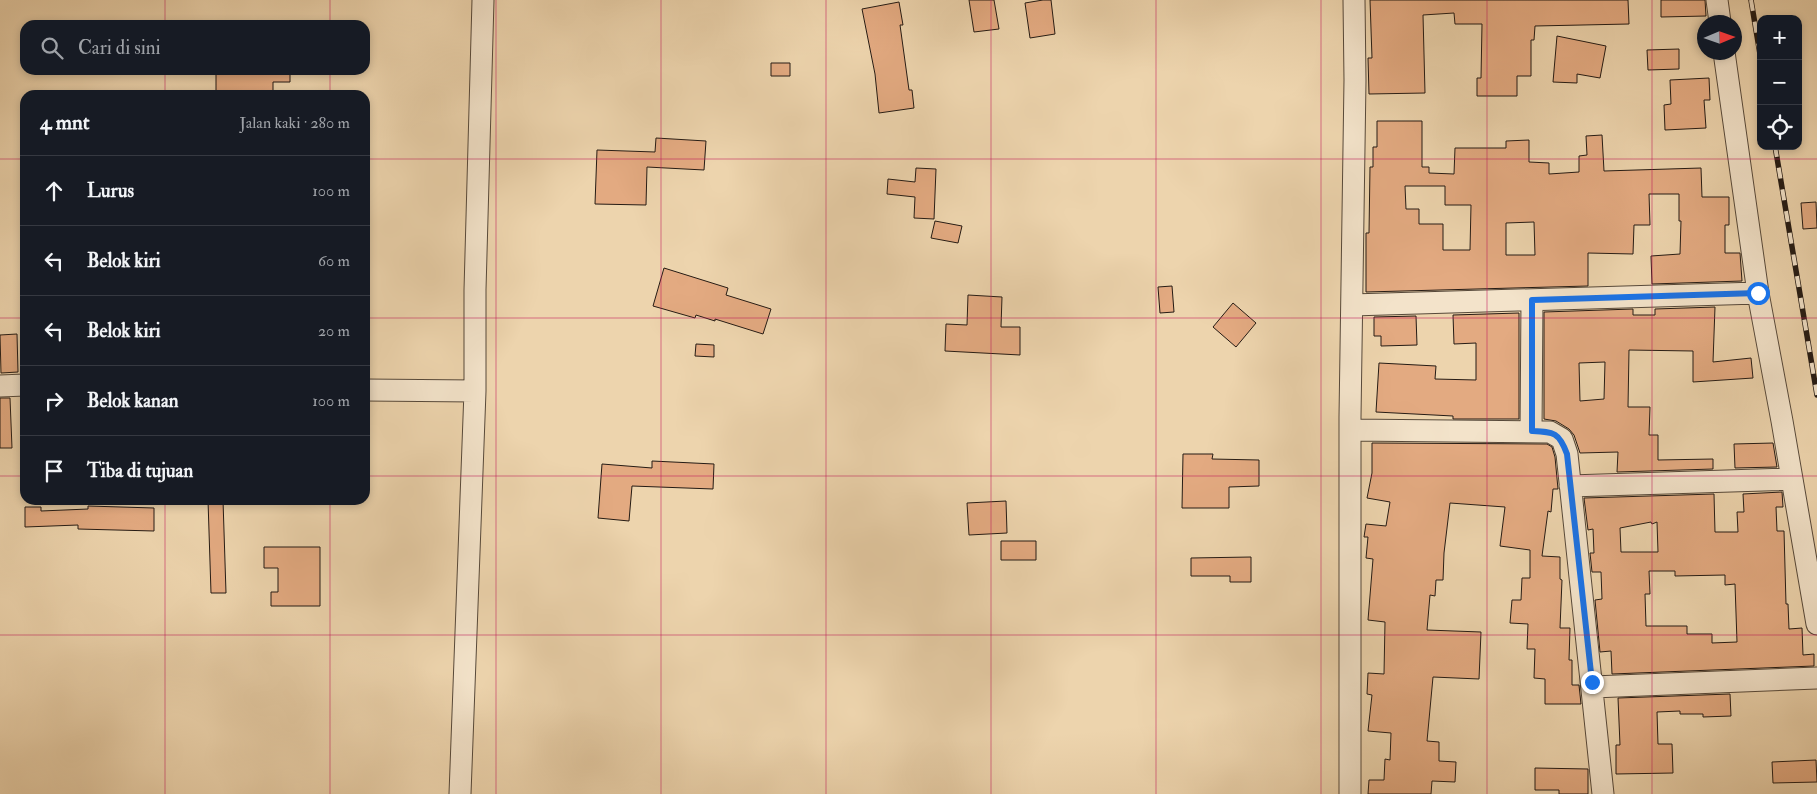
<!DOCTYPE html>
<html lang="id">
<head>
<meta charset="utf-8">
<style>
  body { margin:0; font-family:"IM FELL Double Pica",serif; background:#20242c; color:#f1f3f6 }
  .controls { position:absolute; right:15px; top:15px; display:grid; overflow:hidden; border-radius:10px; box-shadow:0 2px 8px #0003 }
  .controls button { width:45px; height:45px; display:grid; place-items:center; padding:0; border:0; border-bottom:1px solid #363941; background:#171b24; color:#f1f3f6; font:25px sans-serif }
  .compass { position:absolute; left:1697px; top:15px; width:45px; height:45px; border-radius:50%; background:#171b24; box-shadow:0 2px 8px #0003; rotate:88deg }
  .stop { position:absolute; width:15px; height:15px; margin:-11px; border:4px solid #1a73e8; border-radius:50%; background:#fff }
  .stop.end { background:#1a73e8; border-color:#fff; box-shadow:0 1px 5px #0008 }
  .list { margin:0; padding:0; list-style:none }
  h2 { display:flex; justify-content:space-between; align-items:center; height:65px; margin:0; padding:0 20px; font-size:21px }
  h2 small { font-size:16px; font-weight:400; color:#9ea1a6 }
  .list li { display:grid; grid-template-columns:32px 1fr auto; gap:15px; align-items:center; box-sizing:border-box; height:70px; padding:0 20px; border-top:1px solid #363941 }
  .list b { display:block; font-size:19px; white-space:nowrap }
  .list em { font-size:16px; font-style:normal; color:#9ea1a6 }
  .icon { flex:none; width:28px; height:28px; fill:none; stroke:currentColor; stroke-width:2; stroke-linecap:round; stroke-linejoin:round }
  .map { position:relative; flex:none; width:1817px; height:794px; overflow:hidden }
  .search { position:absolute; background:#171b24; box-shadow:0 2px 8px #0003; left:20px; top:20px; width:350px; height:55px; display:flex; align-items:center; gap:12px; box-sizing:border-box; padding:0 18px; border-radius:15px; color:#9ea1a6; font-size:19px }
  .panel { position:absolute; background:#171b24; box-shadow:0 2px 8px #0003; left:20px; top:90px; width:350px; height:415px; border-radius:15px }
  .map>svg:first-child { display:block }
</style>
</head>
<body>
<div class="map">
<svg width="1817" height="794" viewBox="0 0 1817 794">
  <rect width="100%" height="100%" fill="#edd4ad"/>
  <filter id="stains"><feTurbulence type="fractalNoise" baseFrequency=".004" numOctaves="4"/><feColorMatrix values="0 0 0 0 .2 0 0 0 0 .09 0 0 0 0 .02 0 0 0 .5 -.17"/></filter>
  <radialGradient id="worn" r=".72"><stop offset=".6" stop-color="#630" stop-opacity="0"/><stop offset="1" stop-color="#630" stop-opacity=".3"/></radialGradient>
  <path fill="#e3aa81" stroke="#251b14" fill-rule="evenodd" d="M969,0H994L999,29L974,32Z
    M1043,0H1051L1055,34L1030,38L1025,3Z
    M1370,0H1628L1629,24L1535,26L1534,40H1531V76H1517V96H1477V78H1481L1482,24H1455L1454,13L1423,15L1425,93L1369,94L1368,58H1372Z
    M1661,0H1705L1706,16L1661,17Z
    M899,2L903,25H900L909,90H912L914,108L879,113L875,74L862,9Z
    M1557,36L1606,46L1600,78L1577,74V83L1553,82Z
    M1679,49V69L1648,70L1647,50Z
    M771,63H790V76H771Z
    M216,70H290V82H273V95H216Z
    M1709,78L1710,100H1704L1706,128L1665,130L1664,105L1671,104L1670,80Z
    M1377,121H1422V167H1429V173L1454,174L1455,148H1506V141L1529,140V162L1549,163V174L1579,172V156L1587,155L1586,136L1602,135L1604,171L1701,168L1702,197H1729V225H1725V253H1740L1742,281L1652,284L1651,256L1680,254L1681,221H1679V194H1649L1650,225H1634L1633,254L1588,253V286L1366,292V233H1369L1370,167H1373V147H1377ZM1405,186H1445V205H1471L1470,250H1443V224H1419V209H1406ZM1534,222L1535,255H1506V223Z
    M656,138L706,141L704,170L647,167L646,205L595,204L597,150L655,152Z
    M916,168L936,169L934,219L914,218L915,197L887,194L888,179L915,182Z
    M1816,202L1817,228L1803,229L1801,203Z
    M935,221L962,226L958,243L931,238Z
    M664,268L728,288L726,295L771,309L763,334L715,319V321L696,315L695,318L653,306Z
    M1172,286L1174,312L1160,313L1158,287Z
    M968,295L1002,297L1001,327H1020V355L945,351L946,324L967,325Z
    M1233,303L1256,323L1236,347L1213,327Z
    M1715,307L1713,362L1751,358L1753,378L1693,382V351L1629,350L1628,407H1650L1649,435H1658V460L1713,459V469L1617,472L1618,452L1580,453L1574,435L1569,429L1556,421L1544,419V312L1633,309V315H1655V309ZM1605,362L1604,399L1580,401L1579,363Z
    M1519,313V419H1453V416L1376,412L1379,363L1436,366L1435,379L1476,380V343L1454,344L1453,315Z
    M1416,316L1417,345L1381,346V336H1374V317Z
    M17,334L18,372L1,373L0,335Z
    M696,344L714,345V357L695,356Z
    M0,398H10L12,448H0Z
    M1372,443L1547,444L1552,447L1555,457L1558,489H1553L1551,512L1548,511L1542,556L1560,557V579L1562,580L1560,628H1570L1569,660H1572V685H1579L1581,704H1545V679L1534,678L1535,649H1527L1528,624L1510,623L1512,600H1521L1522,578H1530V550L1500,546L1505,507L1450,503L1444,553L1443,580H1436L1435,596L1430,595L1427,630L1481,632L1479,679L1433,677L1427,741L1439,742V761L1456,762L1455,782L1432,781L1431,794H1368L1369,780H1384L1385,759L1390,760L1391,733L1368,731L1372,695L1367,694L1368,673L1384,674L1385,622L1368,620L1373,559L1366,558L1368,537H1364L1366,524L1386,526L1390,502L1367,498L1372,473Z
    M1773,443L1777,467L1735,468L1734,444Z
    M1183,454H1213L1212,459L1259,460V486L1229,487V508H1182Z
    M652,461L714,464L713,489L632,486L629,521L598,518L602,464L652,468Z
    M1782,492L1783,507H1776L1777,531H1784L1786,604H1788L1789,629L1802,628L1803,655L1814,654V666L1612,674L1611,651L1600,652L1595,600L1602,599L1601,572H1592L1590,553H1594L1593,529L1588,530L1584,498L1714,494L1715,532H1738L1737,512H1744L1743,494ZM1651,522L1652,524L1657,522L1658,552H1621L1620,528ZM1649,571H1675V576L1725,575V585L1735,584L1737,642L1712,643V634H1687V626H1646L1645,594H1650Z
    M208,500H223L226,593H211Z
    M1006,501L1007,533L969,535L967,503Z
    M88,506L154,508V531L78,529V525L25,527V507H41V511L88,509Z
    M1001,541H1036V560H1001Z
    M264,547H320V606H271V592H278V568H264Z
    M1251,557V582H1230V576H1191V558Z
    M1730,694L1731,716L1703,717V714H1680V711L1657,712L1658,744H1672L1673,773L1616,774V745H1620L1618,698Z
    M1816,760L1817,782L1773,783L1772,762Z
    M1535,768L1588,769V794H1559V790H1535Z"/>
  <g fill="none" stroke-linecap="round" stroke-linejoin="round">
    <g stroke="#57493a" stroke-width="23">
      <path id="minor" d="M1717,0L1720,22
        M1724,52L1758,293L1782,421L1817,624
        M1352,305L1758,293
        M0,386L25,385
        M365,390L475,391
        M1350,430L1550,432L1562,439L1567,454L1603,794
        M1531,431L1532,300
        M1570,486L1792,479
        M1593,687L1817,678
        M460,794L475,391V290L483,0
        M1350,794V417L1355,80L1354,0"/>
    </g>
    <use href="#minor" stroke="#f3e3ca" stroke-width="21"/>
    <g stroke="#251b14" stroke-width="5.5">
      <path id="rail" d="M1751,0L1761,60
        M1775,146L1817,395"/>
    </g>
    <use href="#rail" stroke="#f3e3ca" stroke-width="4" stroke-dasharray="11" stroke-linecap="butt"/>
  </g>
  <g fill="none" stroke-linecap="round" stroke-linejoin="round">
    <path stroke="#1a73e8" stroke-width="6" d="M1592,682L1567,454C1559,432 1554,432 1532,431V300L1758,293"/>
  </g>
  <path fill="none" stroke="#c2185b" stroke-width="1" stroke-opacity="0.55" d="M165,0V25M330,0V25M496,0V794M661,0V794M826,0V794M991,0V794M1156,0V794M1321,0V794M1487,0V794M1652,0V794M165,70V95M330,70V95M0,159H25M365,159H1817M0,318H25M365,318H1817M0,476H25M365,476H1817M165,500V794M330,500V794M0,635H1817"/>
  <rect width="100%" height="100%" filter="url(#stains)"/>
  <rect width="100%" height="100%" fill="url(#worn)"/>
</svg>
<div class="controls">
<button>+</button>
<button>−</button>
<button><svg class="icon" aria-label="locate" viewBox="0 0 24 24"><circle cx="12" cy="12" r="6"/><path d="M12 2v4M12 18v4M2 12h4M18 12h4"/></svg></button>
</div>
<svg class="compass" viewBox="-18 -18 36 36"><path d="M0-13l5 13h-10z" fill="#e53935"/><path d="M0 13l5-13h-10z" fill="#9ea1a6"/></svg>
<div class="stop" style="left:1758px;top:293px"></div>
<div class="stop end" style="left:1592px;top:682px"></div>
<div class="search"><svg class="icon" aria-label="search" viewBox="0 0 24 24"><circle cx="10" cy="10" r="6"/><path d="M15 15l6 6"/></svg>Cari di sini</div>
<section class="panel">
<h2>4 mnt<small>Jalan kaki · 280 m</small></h2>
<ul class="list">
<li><svg class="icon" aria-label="ahead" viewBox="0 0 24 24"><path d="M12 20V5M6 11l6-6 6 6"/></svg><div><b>Lurus</b></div><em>100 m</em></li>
<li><svg class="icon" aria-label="left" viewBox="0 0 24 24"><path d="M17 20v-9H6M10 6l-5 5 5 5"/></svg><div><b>Belok kiri</b></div><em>60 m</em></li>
<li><svg class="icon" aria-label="left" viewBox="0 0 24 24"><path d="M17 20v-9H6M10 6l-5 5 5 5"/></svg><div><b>Belok kiri</b></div><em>20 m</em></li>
<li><svg class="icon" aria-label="right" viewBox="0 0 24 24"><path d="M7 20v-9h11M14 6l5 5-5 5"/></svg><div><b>Belok kanan</b></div><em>100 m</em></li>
<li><svg class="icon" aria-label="arrive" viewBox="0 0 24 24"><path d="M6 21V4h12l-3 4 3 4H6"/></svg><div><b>Tiba di tujuan</b></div></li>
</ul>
</section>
</div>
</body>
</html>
